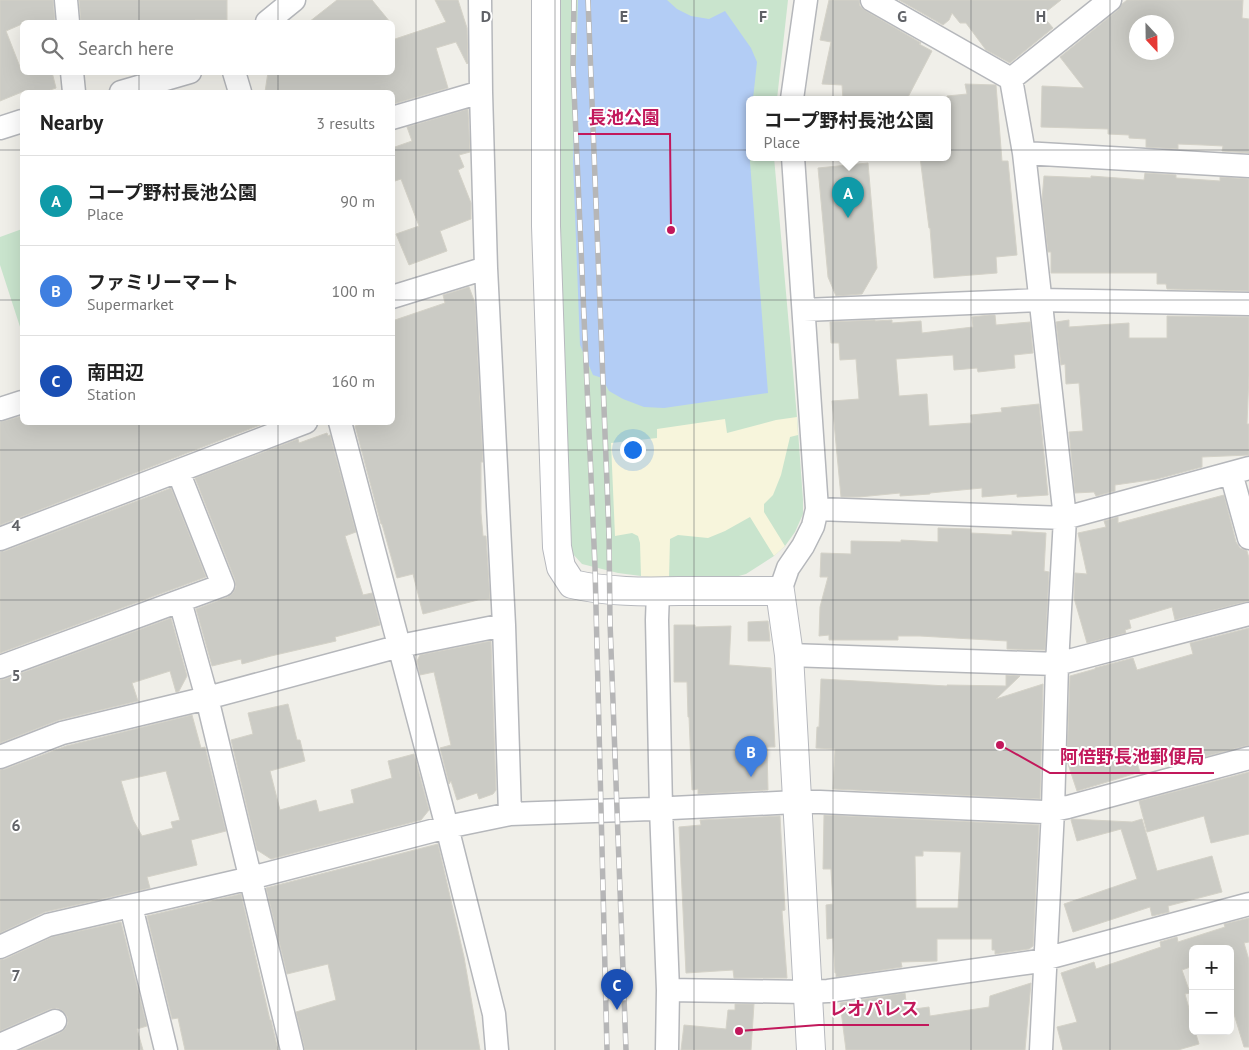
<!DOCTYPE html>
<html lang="en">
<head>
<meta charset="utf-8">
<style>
  body { margin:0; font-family:"PT Sans","Noto Sans JP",sans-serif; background:#f2f2f2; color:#222 }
  .controls { position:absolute; right:15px; bottom:15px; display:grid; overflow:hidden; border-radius:8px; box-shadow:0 5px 20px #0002 }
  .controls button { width:45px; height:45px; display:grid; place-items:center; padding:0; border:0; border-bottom:1px solid #e0e0e0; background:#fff; color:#222; font:25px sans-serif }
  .compass { position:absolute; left:1129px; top:15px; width:45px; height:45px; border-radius:50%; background:#fff; box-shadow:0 5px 20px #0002; rotate:158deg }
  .you { position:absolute; left:632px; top:449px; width:18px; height:18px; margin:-12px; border:4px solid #fff; border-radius:50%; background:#1a73e8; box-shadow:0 0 0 8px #1a73e833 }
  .badge { display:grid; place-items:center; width:32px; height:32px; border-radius:50%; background:#1a73e8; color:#fff; font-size:16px; font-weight:700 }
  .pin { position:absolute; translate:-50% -41px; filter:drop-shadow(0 1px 2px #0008) }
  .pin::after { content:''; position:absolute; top:26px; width:18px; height:15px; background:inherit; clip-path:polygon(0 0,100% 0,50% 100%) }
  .popup { position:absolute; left:746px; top:96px; width:205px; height:65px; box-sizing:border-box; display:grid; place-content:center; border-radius:8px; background:#fff; filter:drop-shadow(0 1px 4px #0005); font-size:16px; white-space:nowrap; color:#767676 }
  .popup b { font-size:19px; color:#222 }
  .popup::after { content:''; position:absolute; left:50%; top:100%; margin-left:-10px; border:10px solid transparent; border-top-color:#fff }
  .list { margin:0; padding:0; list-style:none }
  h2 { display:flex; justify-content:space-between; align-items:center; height:65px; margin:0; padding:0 20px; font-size:21px }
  h2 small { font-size:16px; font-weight:400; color:#767676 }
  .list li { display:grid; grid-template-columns:32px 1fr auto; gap:15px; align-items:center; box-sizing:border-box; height:90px; padding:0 20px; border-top:1px solid #e0e0e0 }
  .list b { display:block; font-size:19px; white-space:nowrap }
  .list p { margin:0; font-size:16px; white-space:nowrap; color:#767676 }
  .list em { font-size:16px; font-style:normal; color:#767676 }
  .icon { flex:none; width:28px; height:28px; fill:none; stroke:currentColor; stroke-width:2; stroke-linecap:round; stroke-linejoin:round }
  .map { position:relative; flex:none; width:1249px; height:1050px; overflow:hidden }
  .search { position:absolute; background:#fff; box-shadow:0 5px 20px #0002; left:20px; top:20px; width:375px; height:55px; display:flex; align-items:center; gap:12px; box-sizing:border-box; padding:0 18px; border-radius:8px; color:#767676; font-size:19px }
  .panel { position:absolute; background:#fff; box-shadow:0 5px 20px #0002; left:20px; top:90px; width:375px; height:335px; border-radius:8px }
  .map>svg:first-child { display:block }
</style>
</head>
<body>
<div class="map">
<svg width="1249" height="1050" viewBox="0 0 1249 1050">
  <rect width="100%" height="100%" fill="#f0efe9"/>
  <path fill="#c9e4cd" d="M558,0H788L777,99H749V157H774L797,417L803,500V514L795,532L785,546L774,556L746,574L717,582L641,576L618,573L582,564L572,553L566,463L557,45Z
    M22,229V333L0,265V237Z"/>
  <path fill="#f7f5dc" d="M797,417L798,435L790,437L781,475L773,495L764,504V512L785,546L774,556L750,517L725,531L708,538L678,535L670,539L669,579L641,576L640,543L638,536L632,533L615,536L611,443L657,438V429L725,419L727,433L776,420Z"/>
  <path fill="#b3cdf5" d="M578,0H667L677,9L691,16L709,19L725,11L751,48L757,62L753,99H749V149L768,393L664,408L644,407L623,399L609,391L602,378L593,375L580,345L573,161Z"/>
  <path fill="#cbcbc5" stroke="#d4d2c8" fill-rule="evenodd" d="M0,0H53L55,22H22V24L6,31L22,72H52L56,88L44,92H22L0,101Z
    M79,0H227V20H195V22H81Z
    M337,0H372L390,22H309Z
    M435,0H458L467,28L468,63L467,64L456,42L436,48L448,88L393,104L392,92H265L268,72H392V40L446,22Z
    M829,0H859L860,6L866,11L921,43L919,44L932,51L907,99H843L842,85L822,84L831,42L820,40Z
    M899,0H1061L1042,15L1053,28L1010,63L986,50L966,23H960L952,13L949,20L943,25Z
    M1127,0H1243L1242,18L1249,19V153L1222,151L1223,146L1203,145L1178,144V149L1146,147V139L1129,138V135L1108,134V129L1041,127L1042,86L1084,88L1060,57L1118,10L1122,4ZM1136,22H1166V52H1136Z
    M965,84L996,85L1002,161H1008L1017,255L996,257L997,273L934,278L930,228H929L920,157H947V96L967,94Z
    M468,109L470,152L459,155L464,167L458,170L471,203V219L440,231L447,251L409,265L396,234L419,226L401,179L392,182V148L412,141L407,127Z
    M868,163L877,268L862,294L836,296L828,277L818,168Z
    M1145,173L1176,175V178L1220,181V177L1249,179V291L1167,289L1166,284H1157V273H1051V252H1048L1042,200L1044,176L1091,178V176L1144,180Z
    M469,287L475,303L483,462H481V513L483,536H486L490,599L478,600L423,614L413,574L397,578L382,524H381L355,426L366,422H392V321L445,303L443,295Z
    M989,315H995L996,325L1030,322L1033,353L1014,355L1015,368L978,372L977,368L954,370L953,355L896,359L899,396L927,394L929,426L972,423L971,415L1002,412L1001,408L1039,404L1048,495L1017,497V494L982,497V488L930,493V494L900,496V493L859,497H841L832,401L859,399L856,359L840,360L839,343H831L830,322L875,320V321L892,320V323L921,321L922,333L973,327L972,317Z
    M1167,316L1249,317V375L1247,424H1249V455L1202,457V467L1157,479L1115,485V491L1096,496L1094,492L1075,493L1069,432L1083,431L1079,383L1066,384L1065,364L1061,365L1056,322L1069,320V327L1129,323V338H1167Z
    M22,416V422H268L0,525V422Z
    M327,433L328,436L330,435L356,532L345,536L363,595L372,593L380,625L335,637L336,641L271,656L242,664L241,659L212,666L196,609L228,597L233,593L236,587L235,580L195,478L298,439L299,443Z
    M171,488L206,577L0,653V552L5,551Z
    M1224,495L1236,542L1240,548L1247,551L1249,558V601L1175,620L1172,607L1129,620L1131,628L1125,630L1126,633L1087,643L1074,598L1075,573L1087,574L1078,533L1106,527L1104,521L1118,517V523Z
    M938,528L971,529V533L1012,535V531L1046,533L1044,571L1049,572L1045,650L1007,649V641L920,636H898V640H829V635L819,636L820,607L828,577H820L821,553L851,554V541L901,542V540L938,542Z
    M171,618L187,676L179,691L176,692L170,671L132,683L138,701L59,720L0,743V680L5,679Z
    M768,621L770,641H748V622Z
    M674,625H695V627L731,626L729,665L771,668L775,747H767L768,790L698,794V789L692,790L689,717H688L687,682H674Z
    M1249,628V745L1176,764L1173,753L1137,763L1140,772L1077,791L1067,761L1070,676L1095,669V668L1133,658L1137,670L1193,654L1190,643Z
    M491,641L496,790L493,794L479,799L477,793L457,800L451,781L449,784L440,748L451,745L434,672L420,675L417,661L420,655Z
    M1006,675L1020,676L996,699L1043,684L1040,799L833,789L835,749L816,748L817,727H819L821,679L947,686V685L1006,686Z
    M288,704L297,740H300L305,761L270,771L280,810L316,800L319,812L354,803L351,790L392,778L388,761L414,754L429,810L421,820L271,859L257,850L231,740L253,734L248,713Z
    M192,715L201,748L205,747L226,831L191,840L197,865L147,877L150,888L45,912L0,933V770L5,769L66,746ZM166,771L180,820L171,822L173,828L142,836L133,820L121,781Z
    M1249,772V834L1211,843L1204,816L1147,832L1139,801Z
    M824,815L1039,825L1033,946L1029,949L995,954V950H992V939H937V961L901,962L902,967L836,977V973H835L833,938L827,939L826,905L833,904L831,869H823ZM923,851L961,852L958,908H916L915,856H923Z
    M780,816L785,910L782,911L787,978H734L733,970L686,973L679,827L701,825L700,820Z
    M1072,819L1132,822L1142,819L1157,871L1212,856L1222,892L1168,906L1169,912L1152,916L1150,907L1073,932L1064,904L1137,879L1121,829L1077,841L1071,820Z
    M438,844L464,957L480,1050H305L296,1012L336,1000L328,964L287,974L266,888Z
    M241,894L270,1020H271L278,1050H185L178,1018L172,1019L147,916Z
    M1249,918V942L1244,943L1249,960V1047H1244L1230,1001V949H1193V966L1182,970L1190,993L1185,994L1193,1023V1031H1195L1199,1044L1178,1050H1063L1057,1027L1077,1022L1061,973L1094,962L1096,969L1161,947L1160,942L1177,937L1178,942L1225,927L1224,924Z
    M121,922L147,1026L137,1029L143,1050H21L60,1033L65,1029L68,1023L67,1016L63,1011L57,1008L50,1009L0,1031V960L5,959L52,937Z
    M1031,983L1025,1050H846L840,1003L905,993L907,1010L929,1007L930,1016L989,1007L990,996Z
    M735,1004H754L751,1050H681L684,1025L726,1029L728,1010H735Z"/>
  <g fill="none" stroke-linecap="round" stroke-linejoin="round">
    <g stroke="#b5b7bb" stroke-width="25">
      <path id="street" d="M66,0L68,22
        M872,0L1011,79
        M267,22L294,0
        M72,72L74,92
        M234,72L240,92
        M1011,79L1024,153L1065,518L1057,664L1053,810L1041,1050
        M1011,79L1110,0
        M121,92L190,72
        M792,99L806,0
        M392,118L481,92
        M0,128L22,121
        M1024,153L1249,166
        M392,297L486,268
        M804,310L1040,300L1249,304
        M0,409L22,402
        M340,422L447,827L494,1014L497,1050
        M1231,473L1249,538
        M817,509L1065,518L1249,468
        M0,539L306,422
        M780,591L788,568L803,546L813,526L817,509L793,157
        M658,592L657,620L661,808L668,990L667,1050
        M180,601L207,698L292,1050
        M789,655L1057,664L1249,614
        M0,667L223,585L178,471
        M0,757L62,733L207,698L400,646L504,625
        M510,814L651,809L796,802H820L1044,812L1068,807L1249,758
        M131,906L166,1050
        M0,947L48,925L251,878L447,827L510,814L504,625L486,268L481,92L480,0
        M668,990L807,992L828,991L1033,962L1249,904
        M0,1045L55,1021"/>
    </g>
    <g stroke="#b7b9be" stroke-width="30">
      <path id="secondary" d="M546,0V226L557,547L561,567L572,584C607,592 644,592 679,591C713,591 746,591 780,591L789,655L811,1050"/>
    </g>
    <use href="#street" stroke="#fff" stroke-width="22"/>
    <use href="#secondary" stroke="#fff" stroke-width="28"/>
    <g stroke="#b6b6b7" stroke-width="5.5">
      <path id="rail" d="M574,0L573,67L595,567L607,1050
        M588,0L609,535L610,622L626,1050"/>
    </g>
    <use href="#rail" stroke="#fff" stroke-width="4" stroke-dasharray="11" stroke-linecap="butt"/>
  </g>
  <path fill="none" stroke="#606267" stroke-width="1" stroke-opacity="0.55" d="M139,0V22M278,0V22M416,0V1050M555,0V1050M694,0V1050M833,0V1050M971,0V1050M1110,0V1050M139,72V92M278,72V92M0,150H22M392,150H1249M0,300H22M392,300H1249M139,422V1050M278,422V1050M0,450H1249M0,600H1249M0,750H1249M0,900H1249"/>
  <g font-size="16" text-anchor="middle" font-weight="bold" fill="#606267" stroke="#fff" stroke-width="4" stroke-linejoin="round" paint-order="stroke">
    <text x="486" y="22">D</text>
    <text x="624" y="22">E</text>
    <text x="763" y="22">F</text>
    <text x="902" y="22">G</text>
    <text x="1041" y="22">H</text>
    <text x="16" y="531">4</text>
    <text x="16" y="681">5</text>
    <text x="16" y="831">6</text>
    <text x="16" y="981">7</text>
  </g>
  <path fill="none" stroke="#c2185b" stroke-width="2" d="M671 230L670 134H578M1000 745L1050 773H1214M739 1031L819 1025H929"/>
  <g fill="#c2185b" stroke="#fff" stroke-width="2">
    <circle cx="671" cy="230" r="5"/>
    <circle cx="1000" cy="745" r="5"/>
    <circle cx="739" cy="1031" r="5"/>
  </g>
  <g font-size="18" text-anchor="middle" font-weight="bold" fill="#c2185b" stroke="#fff" stroke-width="4" stroke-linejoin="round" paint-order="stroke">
    <text x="624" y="124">長池公園</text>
    <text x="1132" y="763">阿倍野長池郵便局</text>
    <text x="874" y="1015">レオパレス</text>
  </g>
</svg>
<div class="controls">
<button>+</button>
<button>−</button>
</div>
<svg class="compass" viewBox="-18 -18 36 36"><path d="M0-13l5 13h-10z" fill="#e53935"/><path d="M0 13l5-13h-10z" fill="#767676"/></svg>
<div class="you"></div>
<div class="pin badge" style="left:848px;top:218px;background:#0f9aa8">A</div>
<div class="popup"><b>コープ野村長池公園</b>Place</div>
<div class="pin badge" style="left:751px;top:777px;background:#3f7fe0">B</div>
<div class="pin badge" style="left:617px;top:1010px;background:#1a4fb4">C</div>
<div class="search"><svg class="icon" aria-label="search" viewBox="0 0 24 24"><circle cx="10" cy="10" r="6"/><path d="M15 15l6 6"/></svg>Search here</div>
<section class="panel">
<h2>Nearby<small>3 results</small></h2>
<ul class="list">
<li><span class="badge" style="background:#0f9aa8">A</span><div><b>コープ野村長池公園</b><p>Place</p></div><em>90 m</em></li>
<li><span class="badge" style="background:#3f7fe0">B</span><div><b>ファミリーマート</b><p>Supermarket</p></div><em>100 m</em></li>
<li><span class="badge" style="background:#1a4fb4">C</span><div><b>南田辺</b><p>Station</p></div><em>160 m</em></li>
</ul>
</section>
</div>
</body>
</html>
